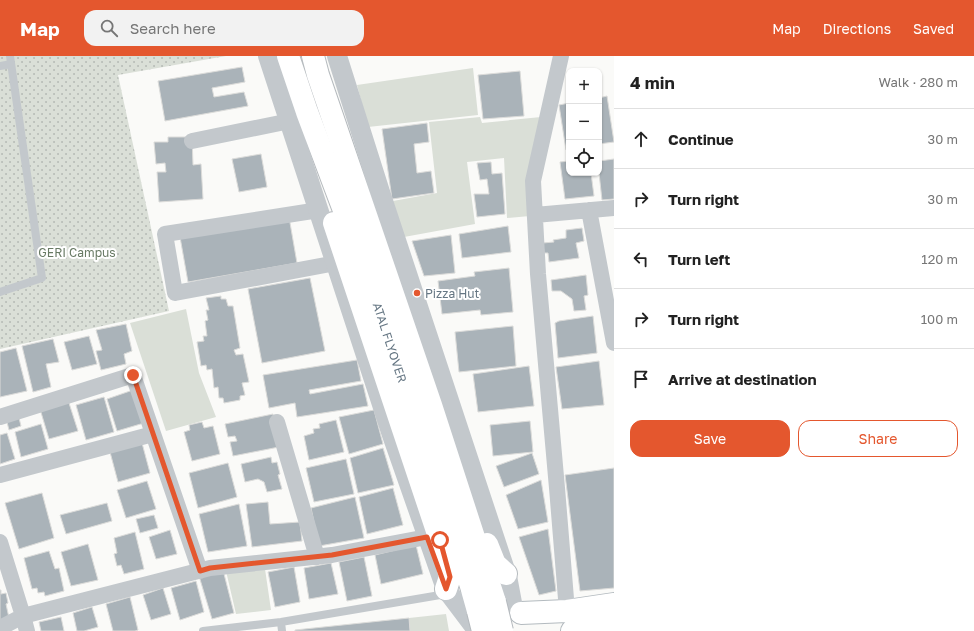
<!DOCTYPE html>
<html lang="en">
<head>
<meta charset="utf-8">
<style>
  body { margin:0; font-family:"Golos Text",sans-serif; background:#f2f2f2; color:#222 }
  .controls { position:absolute; right:12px; top:12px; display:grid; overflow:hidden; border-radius:8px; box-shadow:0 1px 3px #0004 }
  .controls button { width:36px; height:36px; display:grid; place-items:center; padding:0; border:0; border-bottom:1px solid #e0e0e0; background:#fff; color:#222; font:20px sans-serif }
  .stop { position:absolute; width:12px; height:12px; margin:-9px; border:3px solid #e4572e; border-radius:50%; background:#fff }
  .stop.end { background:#e4572e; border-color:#fff; box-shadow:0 1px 4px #0008 }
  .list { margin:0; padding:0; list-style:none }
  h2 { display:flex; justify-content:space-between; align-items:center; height:52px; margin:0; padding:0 16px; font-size:17px }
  h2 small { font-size:13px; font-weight:400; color:#767676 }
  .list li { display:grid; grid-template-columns:26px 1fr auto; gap:12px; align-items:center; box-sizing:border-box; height:60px; padding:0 16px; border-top:1px solid #e0e0e0 }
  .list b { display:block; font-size:15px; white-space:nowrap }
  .list em { font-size:13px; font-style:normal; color:#767676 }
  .actions { display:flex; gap:8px; padding:12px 16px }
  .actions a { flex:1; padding:9px 0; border:1px solid #e4572e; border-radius:12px; text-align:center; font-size:14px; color:#e4572e }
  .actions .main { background:#e4572e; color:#fff }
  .icon { flex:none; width:22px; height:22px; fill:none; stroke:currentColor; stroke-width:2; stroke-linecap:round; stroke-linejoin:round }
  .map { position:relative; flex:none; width:614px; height:575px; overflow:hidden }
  header { display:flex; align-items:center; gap:24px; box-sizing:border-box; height:56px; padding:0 20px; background:#e4572e; color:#fff }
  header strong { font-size:19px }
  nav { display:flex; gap:22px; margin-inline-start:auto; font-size:14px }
  .search { width:280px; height:36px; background:#f2f2f2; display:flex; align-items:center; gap:10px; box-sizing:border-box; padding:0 14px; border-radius:12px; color:#767676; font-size:15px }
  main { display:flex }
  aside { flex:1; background:#fff }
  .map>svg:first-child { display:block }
</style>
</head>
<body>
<header>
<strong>Map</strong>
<div class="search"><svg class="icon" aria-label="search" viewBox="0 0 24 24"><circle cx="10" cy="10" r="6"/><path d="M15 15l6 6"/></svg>Search here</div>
<nav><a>Map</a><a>Directions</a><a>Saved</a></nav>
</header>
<main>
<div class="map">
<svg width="614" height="575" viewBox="0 0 614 575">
  <defs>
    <pattern id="park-dots" width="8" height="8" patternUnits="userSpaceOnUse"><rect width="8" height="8" fill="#dadfd7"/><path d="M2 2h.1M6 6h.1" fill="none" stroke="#b4b9b4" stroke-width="1.8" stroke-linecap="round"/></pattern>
  </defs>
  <rect width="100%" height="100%" fill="#fafaf8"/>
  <path fill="#dadfd7" d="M473,12L478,59L368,71L357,29Z
    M480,61L482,67L541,61L530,160L507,162L504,102L467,106L475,168L404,181L393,145L437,137L429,66Z
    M186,253L199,317L216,361L166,375L130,267Z
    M265,513L271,554L236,558L226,515Z
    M446,558L449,575H410L409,562Z"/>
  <path fill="url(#park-dots)" d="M0,0H226L118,19L169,255L0,293Z"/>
  <path fill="#aab3b9" stroke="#dcdcda" d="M242,11L245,26L212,32L214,41L244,36L248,50L165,65L158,25Z
    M520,15L524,60L483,63L478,19Z
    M607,40L614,86L599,88V42Z
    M569,47V93L566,94L559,49Z
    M427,67L429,86L414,88L417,117L431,115L434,137L392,143L382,73Z
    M168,81H192L193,109L201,108L203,143L159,146L157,116H166L165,107L156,108L154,86H168Z
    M261,98L267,131L239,136L232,103Z
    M614,103V143L602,144L599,117V105Z
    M569,105V117H591L594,140L565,143L560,106Z
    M491,106L492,118L502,117L505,158L477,161L474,138H489L487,123L480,124L477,107Z
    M289,161L297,207L188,226L180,181Z
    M508,170L511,196L462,202L459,178Z
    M582,172L584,185L576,187L579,202L549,206L548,197H544L543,187L554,186L553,184L566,182V174Z
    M451,179L455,217L424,220L412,185Z
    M509,212L513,256L481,259L480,254L442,258L438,225L475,220L474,216Z
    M586,219L588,239L584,240L586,254L574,255L572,243L561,235H552L551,224Z
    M310,222L325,295L262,307L248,233Z
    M221,240V243H226L228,250H233L240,292L234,294L236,299L243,298L249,326L242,327L245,339L240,340V344L224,347L223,342H219L218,331L214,332L212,313L207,314L206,309L201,310L197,286L204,285L203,280H207L205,265L208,264L206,254H209L206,242Z
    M593,260L597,297L558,302L555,267L559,265Z
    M126,268L132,295L124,298L126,308L101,314L96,295L102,294L96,274Z
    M513,270L516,310L459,316L455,276Z
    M89,280L97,308L72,314L64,286Z
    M53,283L59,306L46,308L51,331L33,336L22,290Z
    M16,292L27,335L0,341V296Z
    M357,304L361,325L309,334L310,338L363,328L368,350L297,361L295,347L269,352L263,319Z
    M599,305L604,349L562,353L556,311Z
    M529,310L534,350L478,356L473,318Z
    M133,334L144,367L117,375L107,343Z
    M104,341L114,376L86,384L76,349Z
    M68,344L78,375L49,383L40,353Z
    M374,354L383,388L349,398L339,361Z
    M18,358L21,370L9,374L6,362Z
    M273,358L279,391L233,400L230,386L237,385L235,380L228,381L225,368Z
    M336,364L344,396L309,404L304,380L314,377L313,373L320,372L319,368Z
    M530,365L533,396L493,400L490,369Z
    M202,366L204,372L213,370L220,398L192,405L184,376L190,374L189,369Z
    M41,368L48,393L21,401L15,376Z
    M7,377L15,403L0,408V379Z
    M142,387L150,417L118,426L110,396Z
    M383,392L394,429L358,437L350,402Z
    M532,397L539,418L504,431L496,410Z
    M271,401L272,407L277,406L280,418L278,419L282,433L267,436L264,426L258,423L245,426L241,408Z
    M346,403L354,438L314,446L306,412Z
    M228,407L237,441L198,452L189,417Z
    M614,412V532L580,535L565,419Z
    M541,424L548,466L518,473L506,439Z
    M147,425L156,453L126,462L117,434Z
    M393,432L403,469L367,478L359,441Z
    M42,437L54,482L19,493L5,447Z
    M355,441L364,482L319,490L311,452Z
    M268,446L270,468L300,466L302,485L252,491L246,448Z
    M107,447L112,465L66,478L60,459Z
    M239,448L247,490L208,496L199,458Z
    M154,459L158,472L140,477L136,463Z
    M548,473L556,535L539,539L519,481Z
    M170,474L177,498L156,503L149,481Z
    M135,476L144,513L124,518L121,509L117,510L114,498L117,497L114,482Z
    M88,488L98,524L71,530L61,496Z
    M416,489L423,518L381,528L375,499Z
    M49,495L55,513L59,512L64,535L45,540L44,536L38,537L37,532L32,533L24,502Z
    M364,501L372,540L347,545L339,506Z
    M331,507L338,538L309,543L304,512Z
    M294,511L300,546L275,551L268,516Z
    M223,514L234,557L212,563L199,520Z
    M196,525L204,556L180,564L171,532Z
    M163,532L171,558L151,564L143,539Z
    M0,534H1V538L6,537L8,547L6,548L9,562L0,564Z
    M130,541L138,574L135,575H113L106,548Z
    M92,551L98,571L84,575H77L73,557Z
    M61,561L64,575H41L39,566Z
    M409,562L410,575H295V574Z"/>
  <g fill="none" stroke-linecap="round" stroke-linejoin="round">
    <g stroke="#b3babf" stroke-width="24">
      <path id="secondary" d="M521,557L567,555L614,548
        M572,575L614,569"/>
    </g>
    <g stroke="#b5babe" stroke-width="24">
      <g id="primary">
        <path id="s1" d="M288,0L307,56L365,210L452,472L471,530L478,555"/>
        <path d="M313,0L318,19L431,349L495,546"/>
        <path d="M334,167L440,484L450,521L446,533"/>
        <path d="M487,488L495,508L506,518"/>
      </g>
    </g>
    <path stroke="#c3c8cc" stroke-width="8" d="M0,10L11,8
      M0,236L42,222L10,0
      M281,566L282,575
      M203,575L281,566L446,538"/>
    <path stroke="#c3c8cc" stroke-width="16" d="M561,0L533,125L538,218L557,432L567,555
      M192,85L290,65
      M319,154L165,178L175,237L336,207
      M589,154L614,287
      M535,159L614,152
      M0,361L133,319L200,515
      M277,366L317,501
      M0,419L153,378
      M0,486L23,560L27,575
      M0,572L23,560L210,512L332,499L427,481"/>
    <path stroke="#c3c8cc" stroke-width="20" d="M268,0L392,379L446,533L474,570
      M337,0L380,136L507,520L513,552"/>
    <use href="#secondary" stroke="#fff" stroke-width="22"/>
    <use href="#primary" stroke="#fff" stroke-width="22"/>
    <g stroke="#b5babe" stroke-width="24" stroke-linecap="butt">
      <path id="primary-bridge" d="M495,546L502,575
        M478,555L483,575"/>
    </g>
    <use href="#primary-bridge" stroke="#fff" stroke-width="22"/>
  </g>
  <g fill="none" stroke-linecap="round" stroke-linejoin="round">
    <path stroke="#e4572e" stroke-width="5" d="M133,319L200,515L210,512L332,499L427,481L446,533L450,521L440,484"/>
  </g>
  <circle fill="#e4572e" stroke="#fff" stroke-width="1.5" cx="417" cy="237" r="4"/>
  <g text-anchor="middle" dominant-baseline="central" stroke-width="4" stroke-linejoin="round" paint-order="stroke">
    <g font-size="12" fill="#687a64" stroke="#fff">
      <text x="77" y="196">GERI Campus</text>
    </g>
    <g font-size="12" fill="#657683" stroke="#fff" text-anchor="start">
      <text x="425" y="237">Pizza Hut</text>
    </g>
    <g font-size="12" fill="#657683" stroke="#fff">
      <text stroke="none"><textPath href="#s1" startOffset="304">ATAL FLYOVER</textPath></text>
    </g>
  </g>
</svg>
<div class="controls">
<button>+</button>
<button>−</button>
<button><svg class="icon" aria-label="locate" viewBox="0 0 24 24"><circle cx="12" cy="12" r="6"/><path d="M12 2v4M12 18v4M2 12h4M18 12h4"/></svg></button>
</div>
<div class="stop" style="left:440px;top:484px"></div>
<div class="stop end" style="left:133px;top:319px"></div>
</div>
<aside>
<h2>4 min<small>Walk · 280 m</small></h2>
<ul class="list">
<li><svg class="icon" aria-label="ahead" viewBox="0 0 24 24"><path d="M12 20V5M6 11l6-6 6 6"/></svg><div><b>Continue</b></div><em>30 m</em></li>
<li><svg class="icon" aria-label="right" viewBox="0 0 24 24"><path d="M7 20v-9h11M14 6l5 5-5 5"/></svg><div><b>Turn right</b></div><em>30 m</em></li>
<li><svg class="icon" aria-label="left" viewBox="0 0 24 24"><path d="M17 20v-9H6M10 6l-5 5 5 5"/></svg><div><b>Turn left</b></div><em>120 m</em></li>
<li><svg class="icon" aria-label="right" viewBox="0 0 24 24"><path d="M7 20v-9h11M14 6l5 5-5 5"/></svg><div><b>Turn right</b></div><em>100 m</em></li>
<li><svg class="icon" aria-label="arrive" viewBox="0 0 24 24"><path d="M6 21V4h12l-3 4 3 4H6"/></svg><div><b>Arrive at destination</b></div></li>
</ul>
<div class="actions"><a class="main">Save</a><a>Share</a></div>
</aside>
</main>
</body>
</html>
